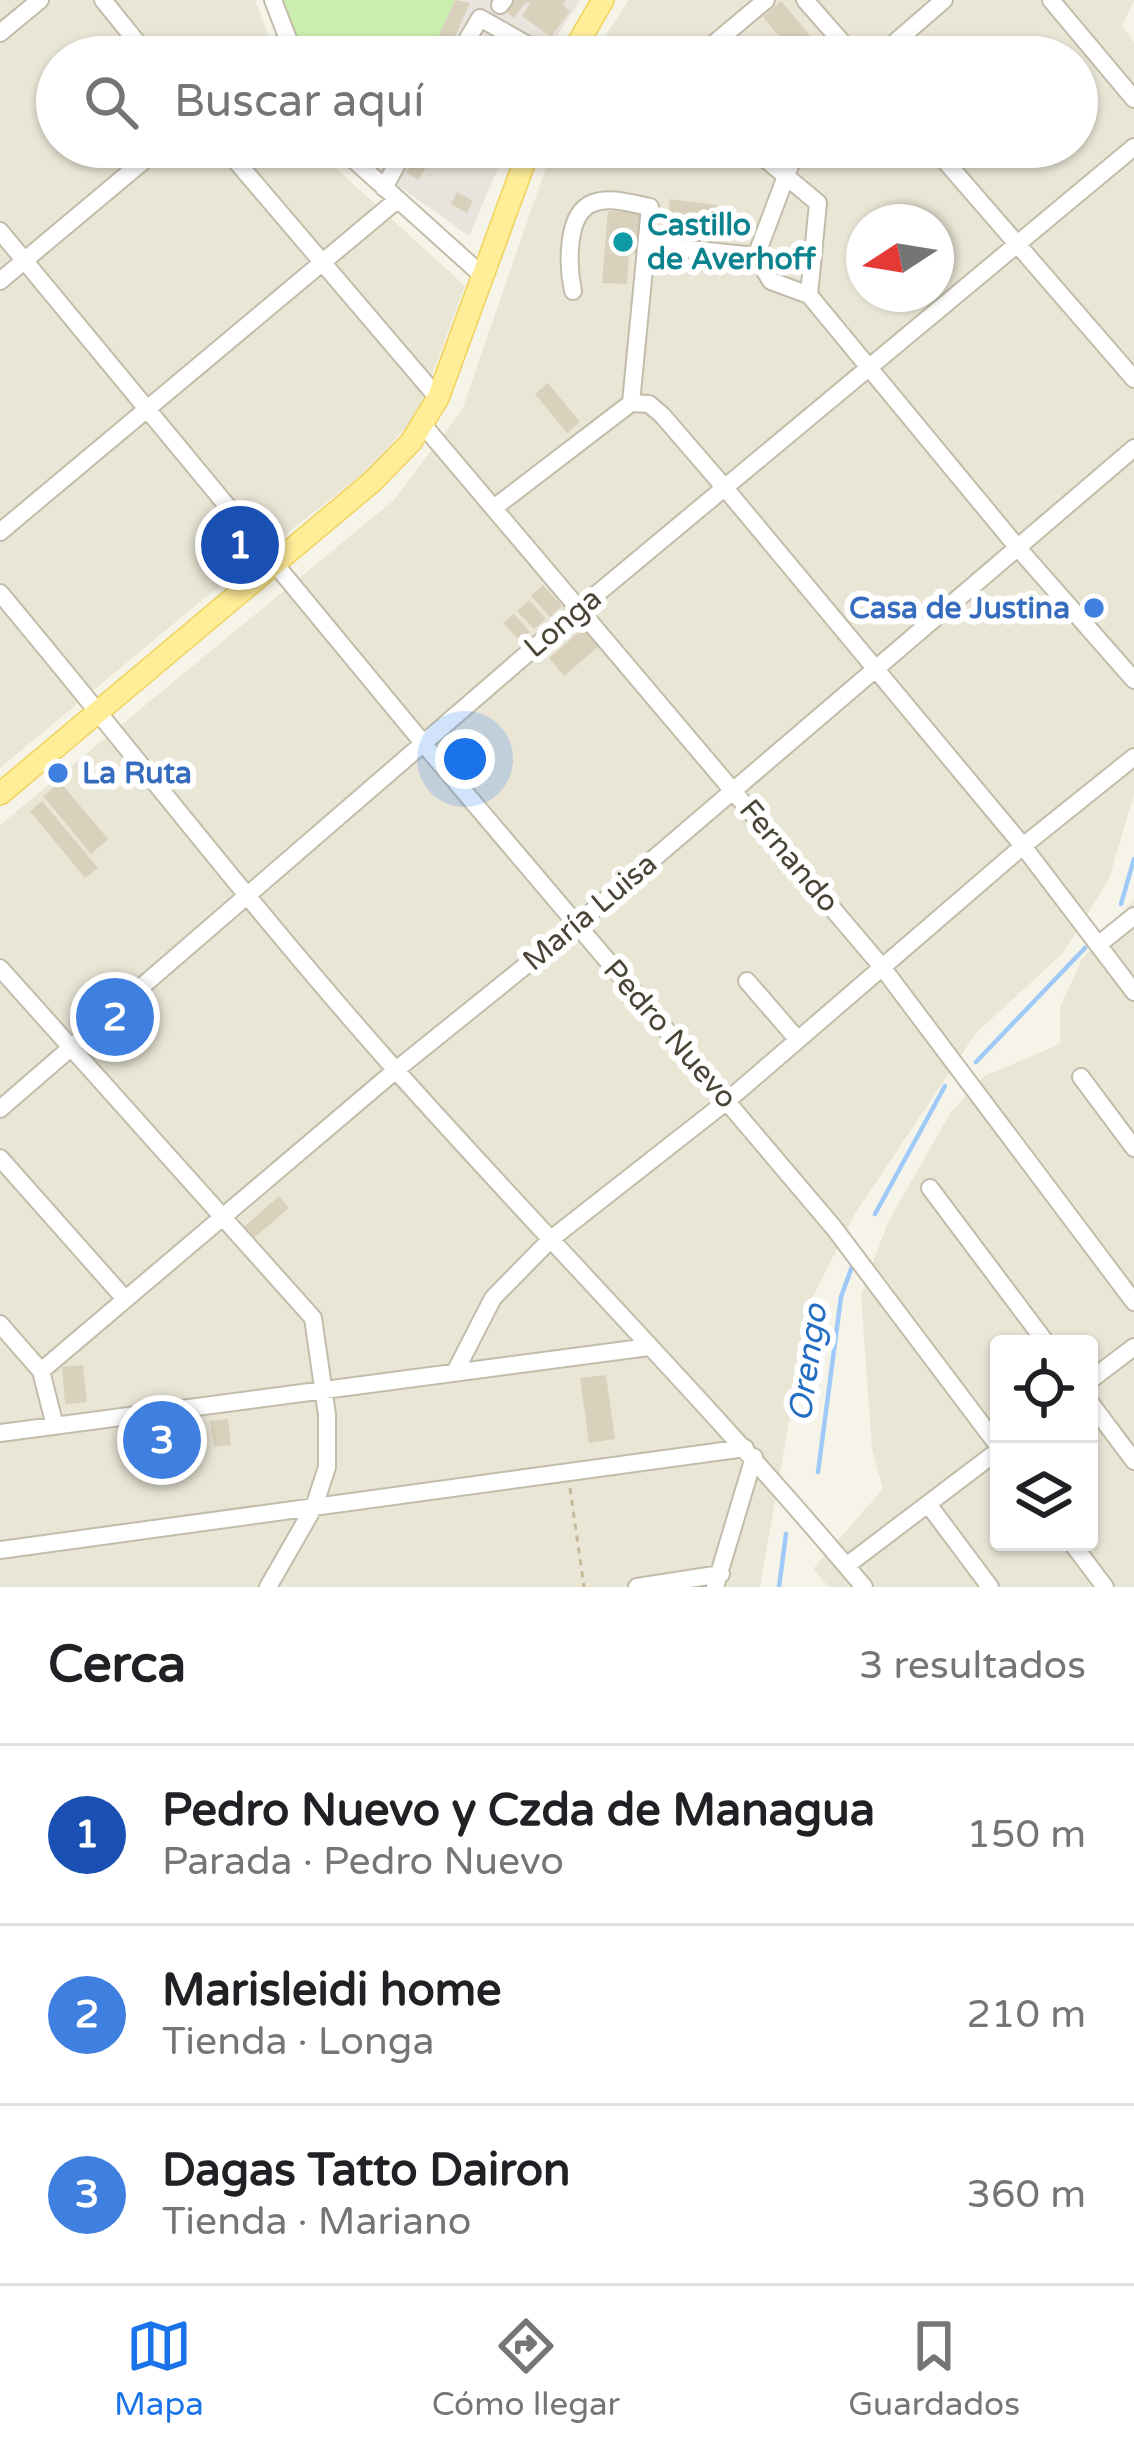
<!DOCTYPE html>
<html lang="es">
<head>
<meta charset="utf-8">
<style>
  body { margin:0; font-family:"Varela Round",sans-serif; background:#f6f6f6; color:#202124 }
  .controls { position:absolute; right:36px; bottom:36px; display:grid; overflow:hidden; border-radius:12px; box-shadow:0 3px 9px #0004 }
  .controls button { width:108px; height:108px; display:grid; place-items:center; padding:0; border:0; border-bottom:3px solid #e0e0e0; background:#fff; color:#202124; font:60px sans-serif }
  .compass { position:absolute; left:846px; top:204px; width:108px; height:108px; border-radius:50%; background:#fff; box-shadow:0 3px 9px #0004; rotate:258deg }
  .you { position:absolute; left:465px; top:759px; width:42px; height:42px; margin:-30px; border:9px solid #fff; border-radius:50%; background:#1a73e8; box-shadow:0 0 0 18px #1a73e833 }
  .badge { display:grid; place-items:center; width:78px; height:78px; border-radius:50%; background:#1a73e8; color:#fff; font-size:39px; font-weight:700 }
  .pin { position:absolute; translate:-50% -50%; border:6px solid #fff; box-shadow:0 3px 12px #0006 }
  .list { margin:0; padding:0; list-style:none }
  h2 { display:flex; justify-content:space-between; align-items:center; height:156px; margin:0; padding:0 48px; font-size:51px }
  h2 small { font-size:39px; font-weight:400; color:#757577 }
  .list li { display:grid; grid-template-columns:78px 1fr auto; gap:36px; align-items:center; box-sizing:border-box; height:180px; padding:0 48px; border-top:3px solid #e0e0e0 }
  .list b { display:block; font-size:45px; white-space:nowrap }
  .list p { margin:0; font-size:39px; white-space:nowrap; color:#757577 }
  .list em { font-size:39px; font-style:normal; color:#757577 }
  .icon { flex:none; width:66px; height:66px; fill:none; stroke:currentColor; stroke-width:2; stroke-linecap:round; stroke-linejoin:round }
  .map { position:relative; flex:none; width:1134px; height:1587px; overflow:hidden }
  .search { position:absolute; background:#fff; box-shadow:0 3px 9px #0004; left:36px; right:36px; top:36px; height:132px; display:flex; align-items:center; gap:30px; box-sizing:border-box; padding:0 42px; border-radius:66px; color:#757577; font-size:45px }
  .sheet { height:696px; background:#fff }
  nav { display:flex; justify-content:space-around; align-items:center; box-sizing:border-box; height:168px; border-top:3px solid #e0e0e0; background:#fff; font-size:33px; color:#757577 }
  nav a { display:grid; justify-items:center; gap:6px }
  nav .on { color:#1a73e8 }
  .map>svg:first-child { display:block }
</style>
</head>
<body>
<div class="map">
<svg width="1134" height="1587" viewBox="0 0 1134 1587">
  <rect width="100%" height="100%" fill="#f6f3e8"/>
  <path fill="#eae6d6" fill-rule="evenodd" d="M0,0H255L277,57H57V147H321L330,163L465,286L417,415L369,469L201,601L0,768Z
    M629,0H1134L1122,26L1134,42V794L1109,879L1063,953L976,1033L856,1212L810,1302L760,1587H0V825L394,500L462,410L553,147H1077V57H591ZM864,222H936V294H864Z
    M1134,899V1587H829L813,1569L883,1489L872,1449L861,1295L888,1222L951,1112L984,1076L1060,1044V1007L1081,961ZM999,1344H1089V1542H999Z"/>
  <path fill="#e8e4dd" d="M455,0H580L544,57H429Z
    M387,147H507L469,236L376,170Z"/>
  <path fill="#caeead" d="M281,0H455L429,57H302Z"/>
  <g fill="none" stroke-linecap="round" stroke-linejoin="round">
    <path stroke="#9fcaf8" stroke-width="4.5" d="M1121,904L1134,859
      M976,1062L1085,948
      M875,1214L945,1086
      M818,1472L841,1297L854,1261
      M779,1587L786,1534"/>
  </g>
  <path fill="#d9d1bc" d="M455,0L470,3L446,57H429Z
    M512,0H566L563,5L570,11L551,37L522,16L530,4L526,2L514,18L505,11Z
    M781,1L828,57H796L763,17Z
    M475,41L516,57H481L471,53Z
    M419,151L432,158L418,180L406,172Z
    M457,192L473,201L467,213L451,204Z
    M670,199L723,206L718,241L665,233Z
    M608,211L644,213L641,254L629,253L627,284L602,283Z
    M548,383L580,422L567,433L535,394Z
    M543,585L562,606L550,617L531,596Z
    M529,600L546,619L534,629L517,611Z
    M514,614L530,632L520,641L503,623Z
    M584,628L599,646L564,676L549,658Z
    M60,782L108,839L91,854L43,796Z
    M42,801L98,868L85,878L30,811Z
    M279,1196L289,1208L254,1238L244,1227Z
    M83,1365L87,1402L65,1404L62,1367Z
    M606,1375L615,1439L589,1443L580,1378Z
    M228,1419L231,1445L214,1447L210,1421Z
    M202,1423L206,1449L190,1451L186,1425Z
    M155,1425L161,1471L149,1473L143,1426Z
    M178,1427L182,1452L165,1455L162,1430Z"/>
  <g fill="none" stroke-linecap="round" stroke-linejoin="round">
    <g stroke="#c2bcaa" stroke-width="20">
      <path id="minor" d="M103,0L149,57
        M273,0L295,57
        M805,0L855,57
        M1051,0L1134,99
        M500,5L504,0
        M0,33L40,0
        M265,57L286,39
        M457,57L480,18L549,57
        M698,57L766,0
        M878,57L944,0
        M224,147L438,398
        M345,147L354,160L483,276
        M751,147L818,203L809,295
        M933,147L1134,379
        M384,188L406,147
        M0,231L423,743L834,1228L999,1447
        M649,245L756,256L771,281L809,295
        M756,256L797,147
        M0,281L160,147
        M809,295L1018,548L1134,680
        M631,403L649,404L662,415L725,488L1023,846L1134,992
        M424,426L882,967L1134,1302
        M495,507L631,403L650,207C633,204 610,196 593,203C565,213 568,268 573,291
        M0,532L397,200
        M0,593C132,751 257,914 394,1068C550,1243 714,1408 864,1587
        M1098,945L1134,916
        M0,968L313,1318L327,1415V1467L314,1507L268,1587
        M747,981L798,1040
        M1081,1077L1134,1148
        M0,1109L580,608L1134,147
        M0,1158L125,1299
        M930,1188L1047,1344
        M0,1324L41,1371L55,1426
        M41,1371L396,1070L576,925L1134,448
        M455,1372L493,1298L551,1239L727,1101L1023,846L1134,757
        M1089,1381L1134,1347
        M1089,1401L1134,1461
        M0,1433L649,1347
        M928,1504L990,1587
        M1071,1542L1105,1587
        M0,1550L745,1448
        M846,1566L999,1450
        M637,1587L721,1574
        M715,1587L754,1457"/>
    </g>
    <g stroke="#f0d35c" stroke-width="24">
      <path id="major" d="M570,57L603,0
        M0,794L373,481L411,442L438,398L530,147"/>
    </g>
    <path stroke="#c6bb99" stroke-width="3" stroke-dasharray="6 6" stroke-linecap="butt" d="M570,1488L584,1587"/>
    <use href="#minor" stroke="#fff" stroke-width="16"/>
    <use href="#major" stroke="#ffed98" stroke-width="21"/>
  </g>
  <circle fill="#0f9aa8" stroke="#fff" stroke-width="4.5" cx="623" cy="242" r="12"/>
  <g fill="#3f7fe0" stroke="#fff" stroke-width="4.5">
    <circle cx="1094" cy="608" r="12"/>
    <circle cx="58" cy="773" r="12"/>
  </g>
  <g text-anchor="middle" dominant-baseline="central" stroke-width="12" stroke-linejoin="round" paint-order="stroke">
    <g font-size="30" font-weight="bold" fill="#0d838f" stroke="#fff" text-anchor="start">
      <text x="647" y="225">Castillo<tspan x="647" dy="34">de Averhoff</tspan></text>
    </g>
    <g font-size="30" font-weight="bold" fill="#366cbe" stroke="#fff" text-anchor="end">
      <text x="1070" y="608">Casa de Justina</text>
      <text x="82" y="773" text-anchor="start">La Ruta</text>
    </g>
    <g font-size="30" fill="#4a4436" stroke="#fff">
      <text transform="translate(563 623) rotate(-40)">Longa</text>
      <text transform="translate(789 856) rotate(50)">Fernando</text>
      <text transform="translate(590 912) rotate(-40)">María Luisa</text>
      <text transform="translate(670 1034) rotate(49)">Pedro Nuevo</text>
    </g>
    <g font-size="33" font-style="italic" fill="#236ec2" stroke="#fff">
      <text transform="translate(808 1363) rotate(-82)">Orengo</text>
    </g>
  </g>
</svg>
<div class="controls">
<button><svg class="icon" aria-label="locate" viewBox="0 0 24 24"><circle cx="12" cy="12" r="6"/><path d="M12 2v4M12 18v4M2 12h4M18 12h4"/></svg></button>
<button><svg class="icon" aria-label="layers" viewBox="0 0 24 24"><path d="M12 4l9 5-9 5-9-5zM3 14l9 5 9-5"/></svg></button>
</div>
<svg class="compass" viewBox="-18 -18 36 36"><path d="M0-13l5 13h-10z" fill="#e53935"/><path d="M0 13l5-13h-10z" fill="#757577"/></svg>
<div class="you"></div>
<div class="pin badge" style="left:240px;top:545px;background:#1a4fb4">1</div>
<div class="pin badge" style="left:115px;top:1017px;background:#3f7fe0">2</div>
<div class="pin badge" style="left:162px;top:1440px;background:#3f7fe0">3</div>
<div class="search"><svg class="icon" aria-label="search" viewBox="0 0 24 24"><circle cx="10" cy="10" r="6"/><path d="M15 15l6 6"/></svg>Buscar aquí</div>
</div>
<section class="sheet">
<h2>Cerca<small>3 resultados</small></h2>
<ul class="list">
<li><span class="badge" style="background:#1a4fb4">1</span><div><b>Pedro Nuevo y Czda de Managua</b><p>Parada · Pedro Nuevo</p></div><em>150 m</em></li>
<li><span class="badge" style="background:#3f7fe0">2</span><div><b>Marisleidi home</b><p>Tienda · Longa</p></div><em>210 m</em></li>
<li><span class="badge" style="background:#3f7fe0">3</span><div><b>Dagas Tatto Dairon</b><p>Tienda · Mariano</p></div><em>360 m</em></li>
</ul>
</section>
<nav>
<a class="on"><svg class="icon" aria-label="map" viewBox="0 0 24 24"><path d="M3 6l6-2 6 2 6-2v14l-6 2-6-2-6 2zM9 4v14M15 6v14"/></svg>Mapa</a>
<a><svg class="icon" aria-label="directions" viewBox="0 0 24 24"><path d="M12 3l9 9-9 9-9-9zM9 14v-3h6M13 9l2 2-2 2"/></svg>Cómo llegar</a>
<a><svg class="icon" aria-label="saved" viewBox="0 0 24 24"><path d="M7 4h10v16l-5-4-5 4z"/></svg>Guardados</a>
</nav>
</body>
</html>
